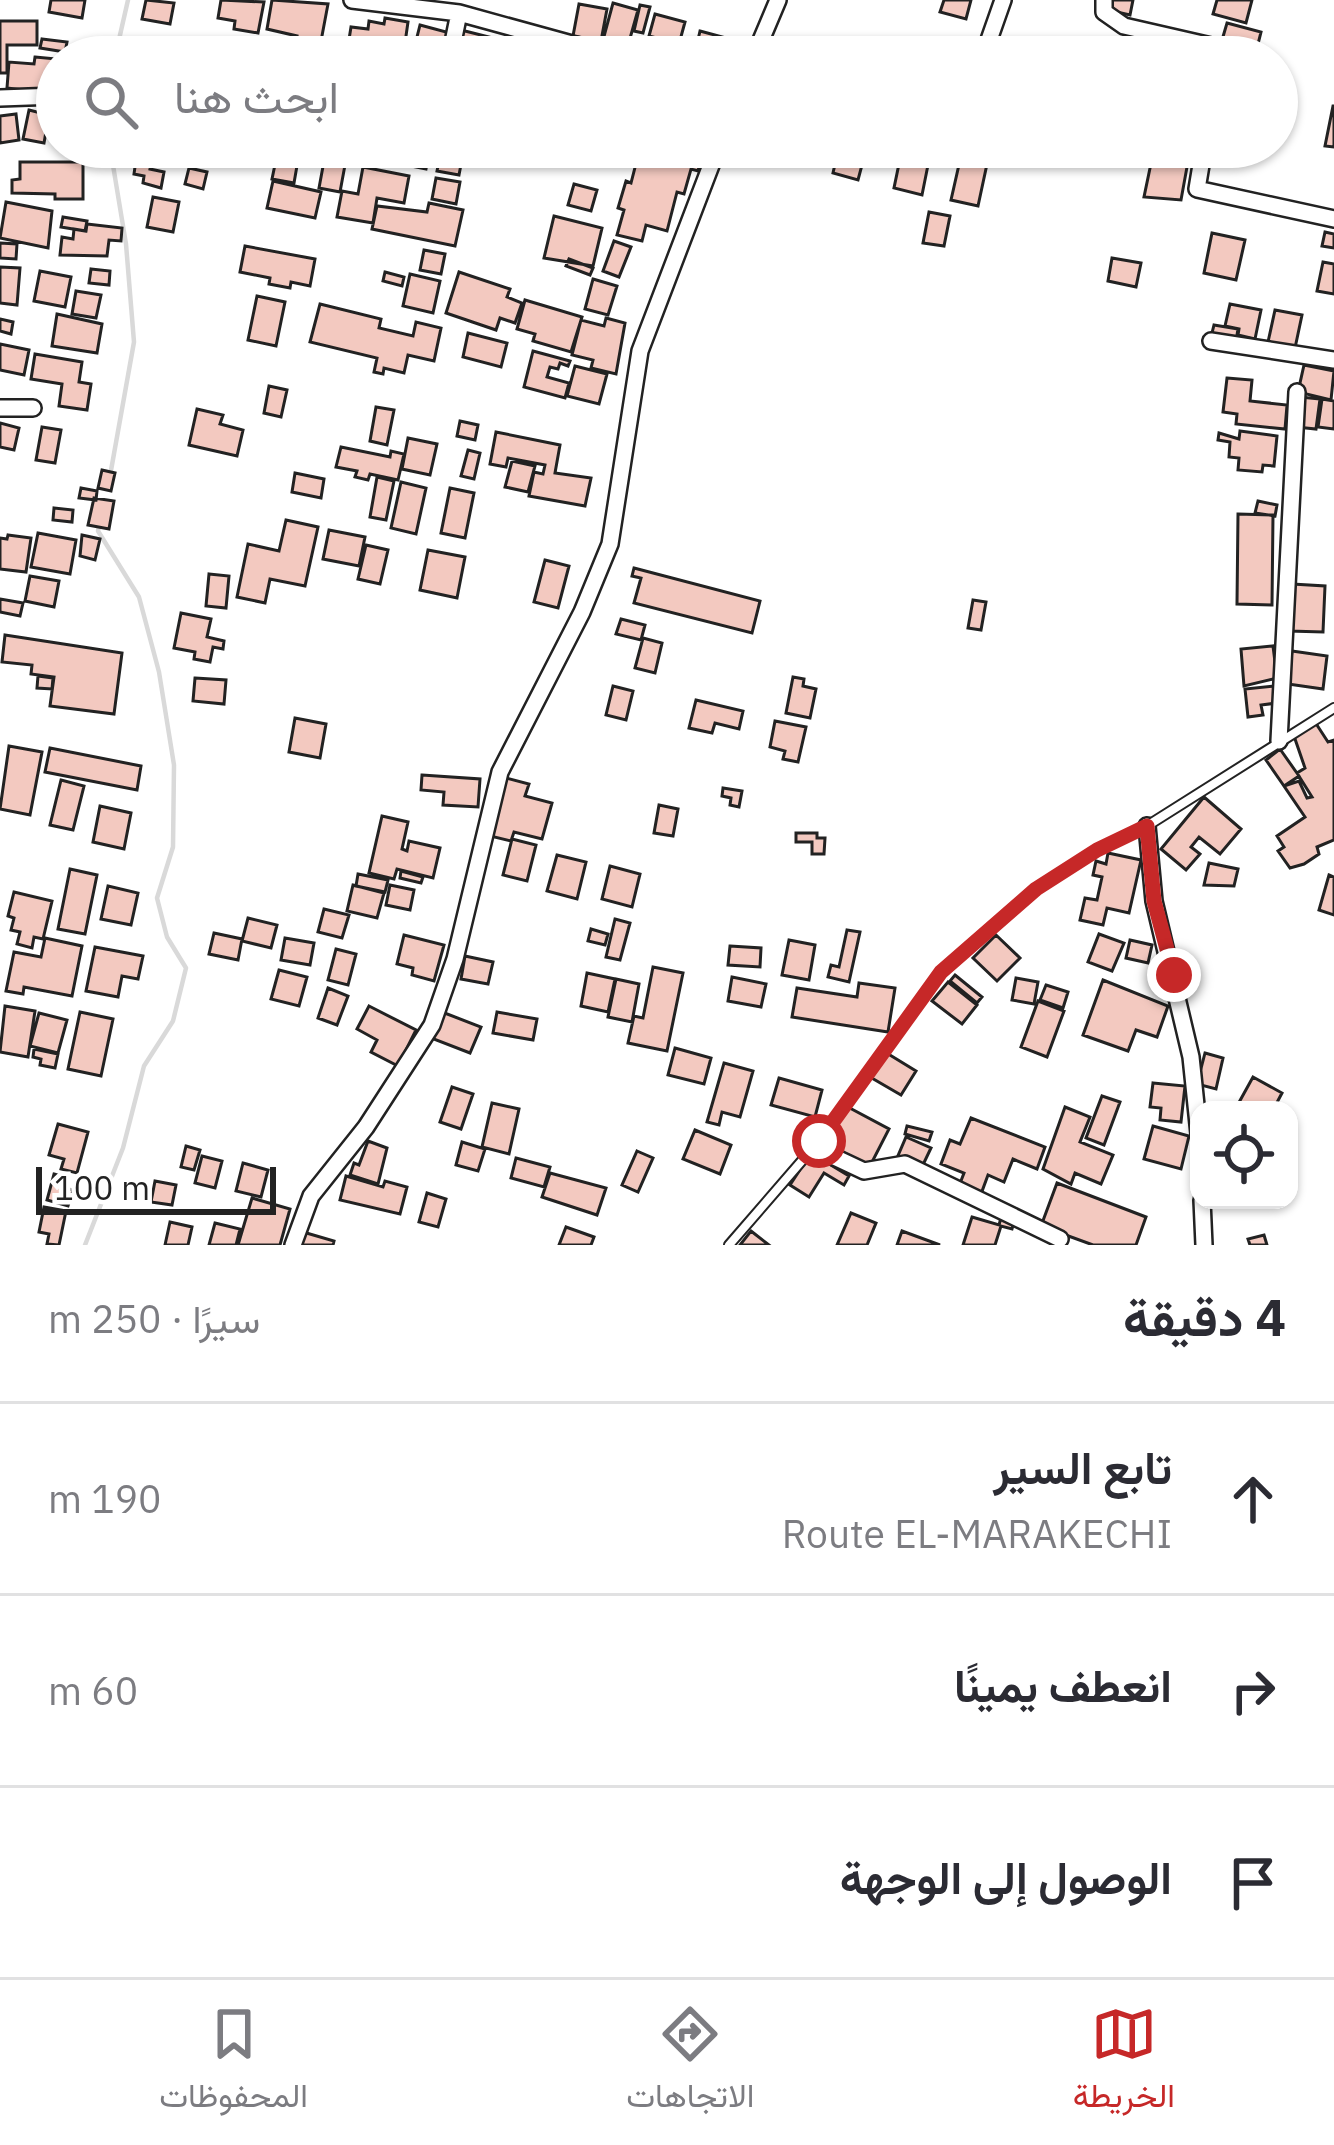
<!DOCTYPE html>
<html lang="ar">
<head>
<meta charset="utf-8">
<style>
  body { margin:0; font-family:"IBM Plex Sans",Vazirmatn,sans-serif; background:#f7f7f7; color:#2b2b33; direction:rtl }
  .controls { position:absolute; right:36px; bottom:36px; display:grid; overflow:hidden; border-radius:24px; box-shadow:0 3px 9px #0004 }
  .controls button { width:108px; height:108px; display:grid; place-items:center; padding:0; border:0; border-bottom:3px solid #e1e1e2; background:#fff; color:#2b2b33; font:60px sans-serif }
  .scale { position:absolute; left:36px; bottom:30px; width:240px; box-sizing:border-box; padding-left:12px; border:6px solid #222; border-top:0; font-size:33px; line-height:42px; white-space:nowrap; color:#222; -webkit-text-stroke:9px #fff; paint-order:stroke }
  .stop { position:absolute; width:36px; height:36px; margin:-27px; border:9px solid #c62828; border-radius:50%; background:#fff }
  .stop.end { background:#c62828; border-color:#fff; box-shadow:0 3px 12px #0008 }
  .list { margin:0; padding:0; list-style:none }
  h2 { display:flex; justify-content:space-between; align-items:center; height:156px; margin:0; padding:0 48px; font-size:51px }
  h2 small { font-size:39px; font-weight:400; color:#7c7c81 }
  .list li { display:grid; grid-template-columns:78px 1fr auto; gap:36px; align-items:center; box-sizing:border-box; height:192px; padding:0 48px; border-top:3px solid #e1e1e2 }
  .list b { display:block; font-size:45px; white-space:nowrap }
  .list p { margin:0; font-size:39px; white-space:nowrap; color:#7c7c81 }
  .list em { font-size:39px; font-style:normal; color:#7c7c81 }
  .icon { flex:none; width:66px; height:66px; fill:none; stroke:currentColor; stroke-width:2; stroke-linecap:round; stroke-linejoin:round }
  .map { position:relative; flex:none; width:1334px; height:1245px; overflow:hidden; direction:ltr }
  .search { position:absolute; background:#fff; box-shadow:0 3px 9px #0004; left:36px; right:36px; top:36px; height:132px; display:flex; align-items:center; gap:30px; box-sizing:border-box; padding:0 42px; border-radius:66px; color:#7c7c81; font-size:45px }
  .sheet { height:732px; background:#fff }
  nav { display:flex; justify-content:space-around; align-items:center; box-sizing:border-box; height:168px; border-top:3px solid #e1e1e2; background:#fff; font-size:33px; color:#7c7c81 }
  nav a { display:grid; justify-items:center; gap:6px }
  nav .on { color:#c62828 }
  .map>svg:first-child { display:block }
</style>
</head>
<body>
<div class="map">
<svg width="1334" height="1245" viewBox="0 0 1334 1245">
  <rect width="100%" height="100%" fill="#fff"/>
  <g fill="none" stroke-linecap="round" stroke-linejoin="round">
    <path stroke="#d9d9d9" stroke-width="4.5" d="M115,57L128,0
      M110,147L126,244L134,342L110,476
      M85,1245L123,1148L144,1066L173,1021L186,968L167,937L157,898L173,847L174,765L159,672L139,597L98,531L100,522"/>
  </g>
  <path fill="#f3c9c0" stroke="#222" stroke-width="3" d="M51,0H85L82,18L49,12Z
    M146,0L174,3L170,24L142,19Z
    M221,0L264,2L258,33L234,29L235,21L218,18Z
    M272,0L328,4L318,57H293L297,36L267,29Z
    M944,0H971L966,19L940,12Z
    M1111,0H1133L1130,15L1108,10Z
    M1217,0H1252L1246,23L1213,14Z
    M613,3L638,10L629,42L603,40Z
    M579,4L607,9L601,41L573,36Z
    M640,5L650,7L643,33L634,31Z
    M655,14L685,22L679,44L649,36Z
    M385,18L408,22L403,57H324L325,49L347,52L351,27L368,29L369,21L384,24Z
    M0,21H37V45H7V73H0Z
    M1227,23L1261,32L1257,48L1236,42L1234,51L1220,47Z
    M420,25L450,33L444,57H412Z
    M461,30L501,40L496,57H454Z
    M700,31L741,42L737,57H694Z
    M163,38L179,42L177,48L186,51L184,57H158Z
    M42,39L67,42L65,52L40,48Z
    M502,43L521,48L518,57H498Z
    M1126,45L1160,51L1159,57H1124Z
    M523,46L567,57H520Z
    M940,46L979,55L978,57H938Z
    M35,57L57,59V94L7,88L9,62L34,64Z
    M1333,106H1334V147L1325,146Z
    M29,110L49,115L44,143L23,139Z
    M16,114L19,140L0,143V116Z
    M127,147H155L150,169L164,172L161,188L143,183L144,176L134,174L135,167L123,164Z
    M314,147H359L356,160L314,152Z
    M389,147H430L426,169L386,161Z
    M442,147H455L454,152L463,154L459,175L437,171Z
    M676,147L704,148L698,171L691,169L684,194L677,192L667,231L646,225L642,241L617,235L624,210L618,208L626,181L631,183L640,148L673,157Z
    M839,147L866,150L858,180L833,173Z
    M963,147L990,150L978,206L951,200Z
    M1019,147H1033L1030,158L1017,156Z
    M1154,149L1189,156L1181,200L1144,197Z
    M277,155L298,160L294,183L272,179Z
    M900,159L928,165L922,195L894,188Z
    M324,161L345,165L340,192L319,188Z
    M20,162H83V199H55V194L12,193V180L20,179Z
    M363,167L409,176L404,203L377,198L373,223L337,217L342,191L358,194Z
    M189,168L207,172L203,189L185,184Z
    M436,178L460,182L456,204L432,199Z
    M273,181L321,192L315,218L267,208Z
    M574,184L597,190L591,211L568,205Z
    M153,197L179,202L173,232L147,227Z
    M6,202L52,211L48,248L0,238Z
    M429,203L463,210L455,246L372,229L377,206L427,212Z
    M929,212L950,216L944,246L923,243Z
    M554,216L602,228L593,266L544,258Z
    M63,217L87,221L85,231L61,227Z
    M87,224L122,228L121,241L109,240L107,256L60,255L62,237L73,239L74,229L86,231Z
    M1325,232L1334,234V248L1322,246Z
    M1212,233L1245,240L1236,280L1204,273Z
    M614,241L631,247L619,277L603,271Z
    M0,243L17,244L16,259L0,258Z
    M245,246L315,259L310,286L291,282L290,288L269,284L270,278L240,272Z
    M424,250L445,254L441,274L420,270Z
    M1112,258L1141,263L1136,287L1108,281Z
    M569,259L593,268L590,275L566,266Z
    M1323,262L1334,264V294L1317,291Z
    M0,267L20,268L17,305L0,303Z
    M91,269L110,271L109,285L89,283Z
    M40,271L71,277L65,307L34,301Z
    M385,272L404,277L402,286L383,281Z
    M459,272L510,289L507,297L522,303L515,323L500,318L496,330L446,313Z
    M410,274L440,281L433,313L403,306Z
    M593,279L617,286L608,315L585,309Z
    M76,291L101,295L96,318L72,314Z
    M257,296L285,302L276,346L248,340Z
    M525,300L582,317L571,352L533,341L535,334L517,329Z
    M320,304L381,319L379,328L413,336L416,322L441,328L434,361L408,355L404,373L384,368L383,374L374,372L377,358L310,342Z
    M1230,304L1261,310L1255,339L1238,335L1239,329L1225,326Z
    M1275,310L1302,315L1295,348L1268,342Z
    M57,314L102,324L97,353L52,346Z
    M606,318L625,323L616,374L591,368L593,360L572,355L581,320L604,326Z
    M0,319L13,322L11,334L0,331Z
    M1214,325L1238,329L1236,341L1211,337Z
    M468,333L507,343L501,367L463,357Z
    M0,344L29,350L24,375L0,370Z
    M533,351L570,361L568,366L560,363L558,369L550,367L547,377L569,383L565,398L524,387Z
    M35,354L82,362L79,382L91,384L87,410L59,406L62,384L31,379Z
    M1304,365L1334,371L1331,400L1298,392Z
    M575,366L607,374L599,404L567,396Z
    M1227,378L1252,380L1250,401L1287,405L1285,429L1236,424L1237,414L1223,412Z
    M269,386L287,390L281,417L264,413Z
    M1300,397L1320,399L1316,429L1296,427Z
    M1322,399L1334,401V429L1318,427Z
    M376,407L394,410L387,445L370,441Z
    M197,409L223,415L220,424L243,430L237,456L189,445Z
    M460,421L478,425L475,440L457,436Z
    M0,423L19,428L14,450L0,447Z
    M42,427L61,430L55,463L36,460Z
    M1240,431L1277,436L1274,466L1263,465L1262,472L1238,470L1239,458L1229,457L1230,442L1218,440L1219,433L1239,439Z
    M496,432L560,445L555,473L591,478L585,506L529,496L534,472L543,474L545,465L508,458L506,467L490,464Z
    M408,438L437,444L430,475L402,469Z
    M341,447L390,457L391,451L404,454L398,480L370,474L368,480L355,477L357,471L336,467Z
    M468,450L480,453L474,479L461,476Z
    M512,461L535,466L528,492L505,487Z
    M102,470L115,473L111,491L98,488Z
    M295,473L324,479L321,498L292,492Z
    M377,477L394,481L386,520L370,517Z
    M401,482L426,488L416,534L391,528Z
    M81,488L97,491L96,500L79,498Z
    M450,488L474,493L465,538L441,533Z
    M94,498L114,501L109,529L88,525Z
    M1258,501L1277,505L1275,516L1255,513Z
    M54,508L73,510L72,522L53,520Z
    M1238,514L1273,515L1272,605L1237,604Z
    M286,520L318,527L305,586L270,579L265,603L237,597L248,544L279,551Z
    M329,530L365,537L359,566L323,559Z
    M38,533L76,540L70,574L31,567Z
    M8,535L31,538L26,572L0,569V538L7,539Z
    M82,535L100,539L95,560L80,556Z
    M366,545L388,550L380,584L358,579Z
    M428,550L465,557L457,598L420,590Z
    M545,560L569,566L558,608L534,602Z
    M634,568L760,601L752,633L634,603L641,578L632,576Z
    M209,574L229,576L226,608L206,606Z
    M30,576L59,581L54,607L25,601Z
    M1292,584L1325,586L1323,632L1289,631Z
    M0,599L23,603L20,616L0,612Z
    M973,600L986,602L981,630L968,628Z
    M181,613L211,619L207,637L224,641L223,649L213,647L210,662L194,659L195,652L174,648Z
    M621,619L645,625L641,640L616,634Z
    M5,635L122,653L114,714L50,706L54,677L31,674L32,665L2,662Z
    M643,638L662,643L655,673L635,668Z
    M1273,646L1277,678L1244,686L1241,649Z
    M1292,651L1327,656L1323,689L1288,684Z
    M38,676L53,678L52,689L37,688Z
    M793,677L804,679L803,686L816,689L810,718L786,713Z
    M195,678L226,680L224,704L193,701Z
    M613,686L633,691L626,720L606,715Z
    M1275,686L1277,703L1261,705L1263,715L1248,717L1245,689Z
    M696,700L743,711L739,729L715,723L712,733L689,728Z
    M295,718L326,724L320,758L289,752Z
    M775,721L806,727L798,762L783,759L785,751L770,747Z
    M1315,722L1328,742L1334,740V840L1317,847L1319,854L1304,864L1290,868L1278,851L1284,847L1277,836L1305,817L1284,786L1299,781L1307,798L1312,797L1297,773L1305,768L1294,736Z
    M9,746L42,752L30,815L0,809Z
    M50,748L141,766L137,790L45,772Z
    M1280,749L1299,776L1284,786L1266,760Z
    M422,775L480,779L478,807L443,805L444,792L421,790Z
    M502,777L529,784L525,796L552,803L542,839L514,832L511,841L486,835Z
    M61,780L84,786L73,830L50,825Z
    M723,788L742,791L739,807L730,805L731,798L722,796Z
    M1204,797L1241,829L1220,854L1199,837L1191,847L1200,854L1186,870L1161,849Z
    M659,805L678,809L673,836L654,833Z
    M100,806L131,813L124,849L93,842Z
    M382,816L408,822L402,849L407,851L409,841L440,848L433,878L397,869L394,879L369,873Z
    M796,833H817V838H825L824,854H812V842H796Z
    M512,839L536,845L527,881L503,875Z
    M1108,853L1141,860L1129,913L1107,908L1103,925L1080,920L1085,898L1097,900L1102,877L1093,875L1096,861L1106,864Z
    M557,855L586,862L577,899L547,891Z
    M1209,863L1238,869L1234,886L1204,885Z
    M610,866L640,874L632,907L602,899Z
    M70,869L97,875L85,934L58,929Z
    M401,871L423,877L421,883L400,878Z
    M358,874L388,880L385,892L356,886Z
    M1329,875L1334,877V915L1319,910Z
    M353,885L384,893L377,918L347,911Z
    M390,885L414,890L410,910L386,905Z
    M108,886L138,893L131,925L101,919Z
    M14,892L52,901L43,939L34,937L32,948L17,944L20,932L11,930L14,918L8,916Z
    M324,909L349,915L342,938L318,932Z
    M248,918L277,925L271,948L242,941Z
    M615,919L630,923L620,960L606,957Z
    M591,929L608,934L605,945L588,941Z
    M847,930L860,932L849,982L828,977L831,965L839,967Z
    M214,933L242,939L238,960L209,954Z
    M1099,934L1124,943L1112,971L1088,962Z
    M404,935L444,945L434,981L412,975L413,968L397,964Z
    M996,935L1020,958L997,981L973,958Z
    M45,938L82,946L72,996L24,987L23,994L6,991L14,952L41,957Z
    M285,938L314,943L310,965L281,960Z
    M789,940L815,945L809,980L782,975Z
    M1130,940L1152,945L1148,963L1126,958Z
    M730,946L761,948L760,967L728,965Z
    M95,947L143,956L138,979L122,976L118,997L86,991Z
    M336,949L356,954L348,985L328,980Z
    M465,956L493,962L488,984L461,979Z
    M653,967L683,973L667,1051L628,1043L634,1016L643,1018Z
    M279,970L307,977L299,1006L271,999Z
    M587,973L615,979L608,1012L581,1006Z
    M955,975L982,997L977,1003L950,981Z
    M732,977L766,984L761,1007L728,1001Z
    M1016,978L1038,982L1034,1004L1012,1000Z
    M616,979L639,984L632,1022L608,1017Z
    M1103,980L1168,1006L1157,1037L1136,1030L1128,1051L1083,1035Z
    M948,982L977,1005L962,1024L932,1001Z
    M859,983L895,988L888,1032L792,1017L797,988L857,997Z
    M1046,985L1068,992L1063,1008L1040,1000Z
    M328,988L348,996L337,1025L318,1018Z
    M1038,1001L1064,1011L1047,1057L1021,1047Z
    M5,1006L35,1011L28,1057L0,1052Z
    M369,1006L416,1030L398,1066L371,1052L377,1040L357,1029Z
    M80,1012L113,1019L101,1076L68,1069Z
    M442,1012L481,1027L470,1053L431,1038Z
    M497,1012L537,1019L533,1040L493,1033Z
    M39,1013L67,1020L58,1053L30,1046Z
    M675,1048L711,1058L704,1084L668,1075Z
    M34,1049L58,1054L55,1068L40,1065L41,1059L33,1057Z
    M885,1052L916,1071L901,1095L870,1077Z
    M1205,1053L1223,1058L1216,1089L1197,1084Z
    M724,1063L753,1071L740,1117L722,1112L719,1125L707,1122Z
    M1253,1077L1282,1093L1273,1110H1244L1237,1106Z
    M779,1078L822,1090L815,1117L771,1105Z
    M1153,1083L1185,1086L1181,1122L1160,1120L1161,1108L1150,1107Z
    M452,1087L473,1094L461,1129L440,1122Z
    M1102,1096L1120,1102L1104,1145L1086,1138Z
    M492,1103L519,1109L509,1154L482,1147Z
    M846,1106L889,1129L870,1166L827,1144Z
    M1065,1107L1090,1117L1080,1142L1113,1155L1101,1184L1075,1173L1071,1184L1043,1169Z
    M971,1118L1045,1147L1037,1169L1013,1159L1004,1182L988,1175L981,1194L959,1186L964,1173L941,1164L950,1140L960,1144Z
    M58,1124L88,1132L77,1173L61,1169L64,1159L49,1155Z
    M907,1126L932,1132L929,1141L905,1134Z
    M1153,1126L1189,1136L1181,1169L1144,1159Z
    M695,1130L731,1145L720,1174L683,1159Z
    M906,1137L931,1148L921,1169L897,1158Z
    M368,1141L387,1148L378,1184L350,1175L354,1163L359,1165Z
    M462,1142L485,1149L478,1171L456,1165Z
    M186,1146L200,1150L194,1170L181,1167Z
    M637,1151L653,1158L638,1192L622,1185Z
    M811,1153L849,1176L844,1185L824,1173L809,1197L790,1185Z
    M202,1156L222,1161L215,1188L195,1183Z
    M516,1158L550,1167L544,1187L511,1178Z
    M243,1163L268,1170L261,1197L236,1191Z
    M550,1173L606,1188L597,1215L542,1197Z
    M54,1174L68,1178L65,1188L73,1190L68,1206L47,1200Z
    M346,1176L383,1187L385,1181L407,1187L400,1214L340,1200Z
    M155,1181L176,1185L172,1205L151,1202Z
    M1057,1183L1146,1217L1136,1245H1093L1041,1226Z
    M427,1193L446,1199L438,1227L419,1222Z
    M252,1198L290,1209L280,1245H238Z
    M44,1207L66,1211L59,1245L47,1244L49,1234L39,1232Z
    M851,1213L876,1223L867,1245H837Z
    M972,1217L999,1225L1001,1218L1014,1222L1012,1229L1001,1226L995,1245H963Z
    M170,1222L192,1227L188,1245H165Z
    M215,1223L240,1229L236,1245H209Z
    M566,1227L594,1237L591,1245H559Z
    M751,1231L769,1245H740Z
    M902,1231L940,1245H897Z
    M303,1232L334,1241L333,1245H299Z
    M1264,1235L1267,1245H1250L1248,1239Z"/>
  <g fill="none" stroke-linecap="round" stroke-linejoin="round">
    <g stroke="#222" stroke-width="12">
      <path id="lane" d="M729,1245L819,1141L941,972L1036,889L1097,850L1147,826L1334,708"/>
    </g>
    <g stroke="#222" stroke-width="20">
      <path id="street" d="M352,0L459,13L619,57
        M1104,0V12L1124,26L1220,48L1219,57
        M450,57L459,13
        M754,57L778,0
        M983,57L1003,0
        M0,98L57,96
        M1204,147L1197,189L1334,219
        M1211,341L1334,360
        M0,408H33
        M1279,741L1297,392
        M1147,826L1154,901L1191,1057L1199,1134
        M813,1147L864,1171L905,1164L1060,1239
        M1202,1200L1204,1245
        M293,1245L311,1196L366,1127L432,1025L455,959L500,772L582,612L610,544L640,351L718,147"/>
    </g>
    <use href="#lane" stroke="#fff" stroke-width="8"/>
    <use href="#street" stroke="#fff" stroke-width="15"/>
  </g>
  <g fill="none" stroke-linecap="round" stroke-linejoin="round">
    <path stroke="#c62828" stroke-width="15" d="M819,1141L941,972L1036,889L1097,850L1147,826L1154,901L1174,975"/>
  </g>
</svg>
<div class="controls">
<button><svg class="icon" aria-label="locate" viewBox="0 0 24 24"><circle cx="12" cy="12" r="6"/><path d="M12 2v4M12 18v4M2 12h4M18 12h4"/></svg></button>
</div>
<div class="scale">100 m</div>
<div class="stop" style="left:819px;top:1141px"></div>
<div class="stop end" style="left:1174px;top:975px"></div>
<div class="search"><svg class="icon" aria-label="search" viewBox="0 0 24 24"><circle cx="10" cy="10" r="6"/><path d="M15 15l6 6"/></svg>ابحث هنا</div>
</div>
<section class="sheet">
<h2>4 دقيقة<small>سيرًا · 250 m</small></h2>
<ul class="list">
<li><svg class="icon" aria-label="ahead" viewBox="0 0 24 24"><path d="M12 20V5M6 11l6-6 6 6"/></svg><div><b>تابع السير</b><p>Route EL-MARAKECHI</p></div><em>190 m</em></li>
<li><svg class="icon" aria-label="right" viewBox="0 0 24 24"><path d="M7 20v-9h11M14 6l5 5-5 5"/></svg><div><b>انعطف يمينًا</b></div><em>60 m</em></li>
<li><svg class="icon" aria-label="arrive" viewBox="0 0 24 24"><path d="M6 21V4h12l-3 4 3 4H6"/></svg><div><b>الوصول إلى الوجهة</b></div></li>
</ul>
</section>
<nav>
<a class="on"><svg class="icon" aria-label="map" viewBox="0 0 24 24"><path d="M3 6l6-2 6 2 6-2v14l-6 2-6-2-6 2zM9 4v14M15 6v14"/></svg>الخريطة</a>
<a><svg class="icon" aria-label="directions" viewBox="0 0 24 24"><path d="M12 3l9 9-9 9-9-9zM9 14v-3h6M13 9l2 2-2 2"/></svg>الاتجاهات</a>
<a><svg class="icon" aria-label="saved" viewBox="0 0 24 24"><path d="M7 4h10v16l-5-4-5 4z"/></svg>المحفوظات</a>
</nav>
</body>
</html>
